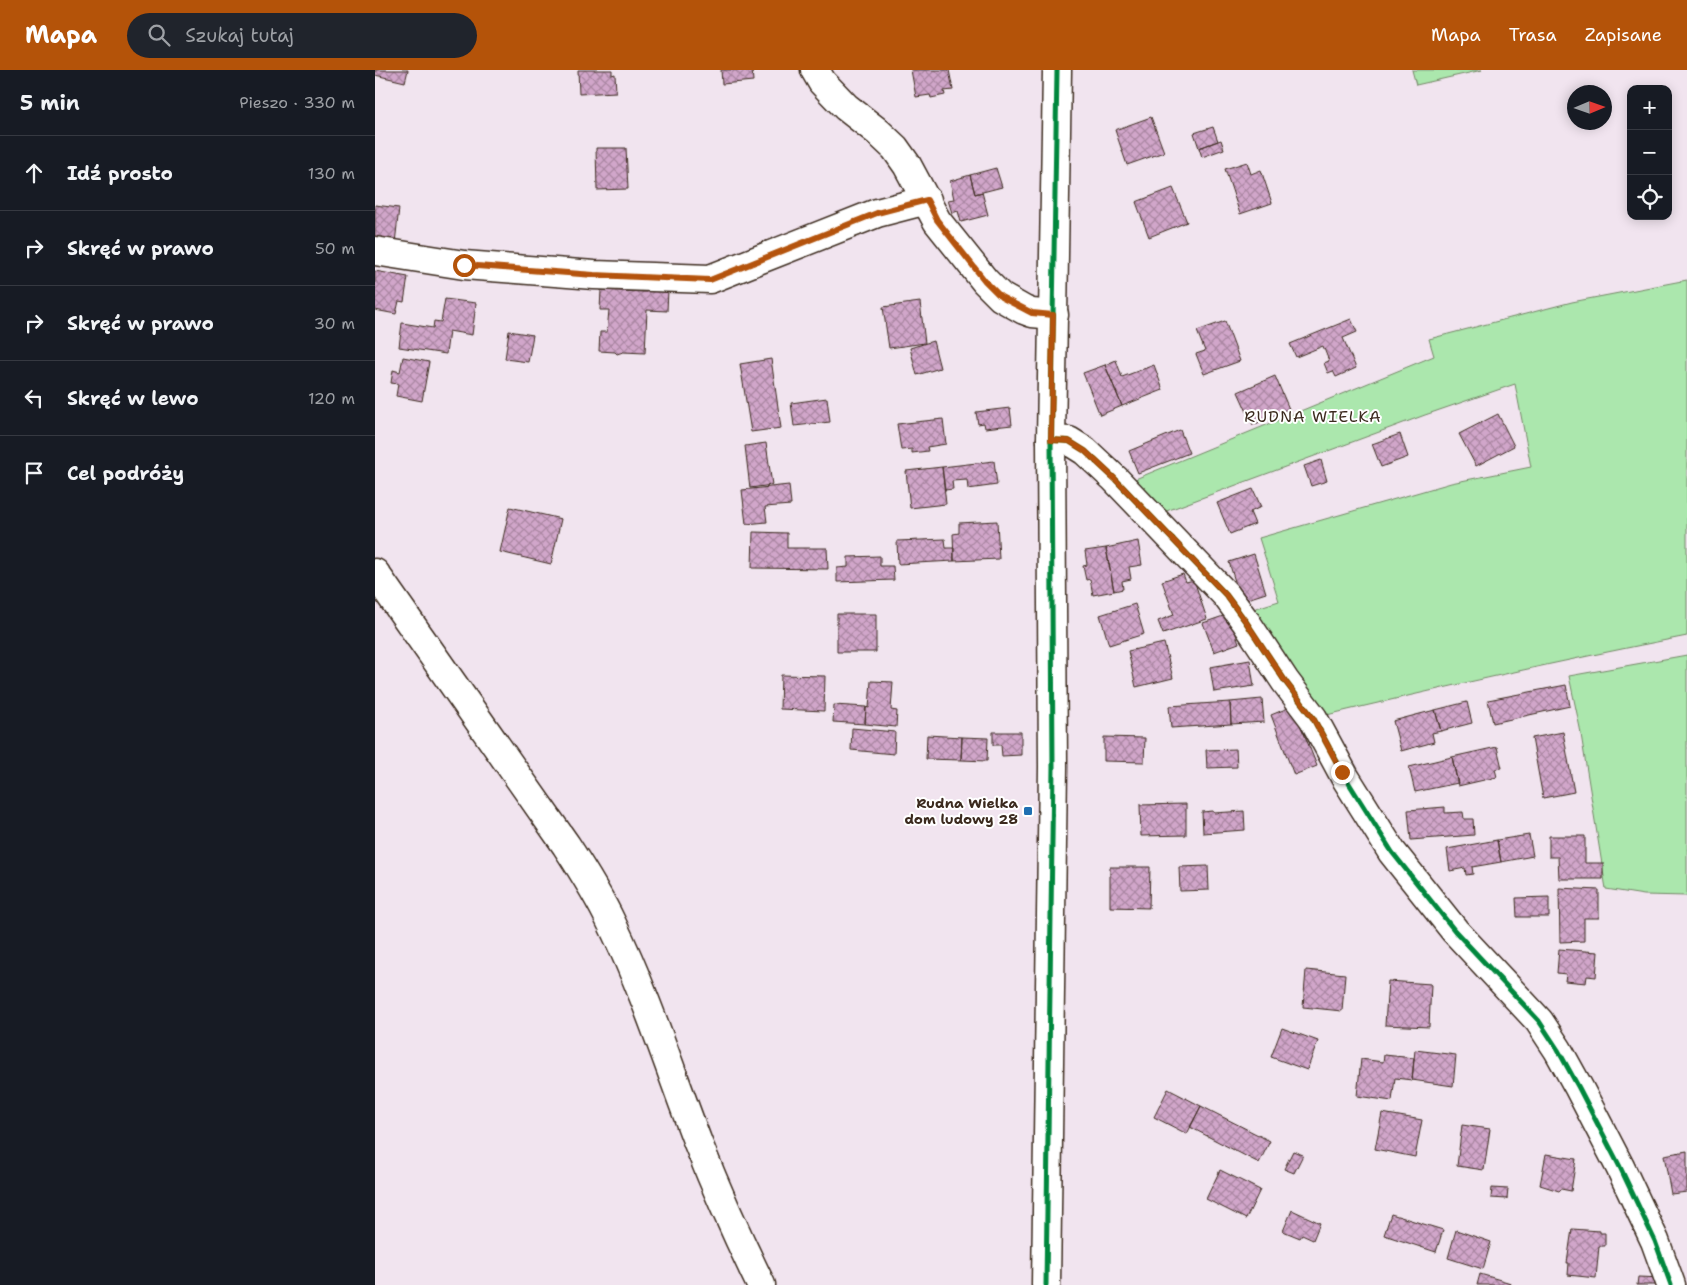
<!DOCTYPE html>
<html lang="pl">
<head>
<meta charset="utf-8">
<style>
  body { margin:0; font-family:"Shantell Sans",sans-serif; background:#20242c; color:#f1f3f6 }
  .controls { position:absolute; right:15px; top:15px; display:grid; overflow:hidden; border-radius:10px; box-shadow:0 2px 12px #0003 }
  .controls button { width:45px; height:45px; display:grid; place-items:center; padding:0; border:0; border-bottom:1px solid #363941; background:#171b24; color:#f1f3f6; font:25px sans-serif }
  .compass { position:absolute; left:1192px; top:15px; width:45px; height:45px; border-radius:50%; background:#171b24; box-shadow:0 2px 12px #0003; rotate:88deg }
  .stop { position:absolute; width:15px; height:15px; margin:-11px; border:4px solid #b45309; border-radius:50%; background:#fff }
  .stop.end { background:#b45309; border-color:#fff; box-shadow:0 1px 5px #0008 }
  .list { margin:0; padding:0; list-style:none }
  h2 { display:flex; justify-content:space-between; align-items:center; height:65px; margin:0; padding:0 20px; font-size:21px }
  h2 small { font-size:16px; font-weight:400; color:#9ea1a6 }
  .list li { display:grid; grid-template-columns:32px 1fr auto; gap:15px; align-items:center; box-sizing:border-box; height:75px; padding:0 20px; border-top:1px solid #363941 }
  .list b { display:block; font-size:19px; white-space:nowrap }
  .list em { font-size:16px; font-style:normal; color:#9ea1a6 }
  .icon { flex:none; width:28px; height:28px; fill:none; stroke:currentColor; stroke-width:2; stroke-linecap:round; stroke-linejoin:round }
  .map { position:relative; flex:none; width:1312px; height:1215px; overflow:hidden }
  header { display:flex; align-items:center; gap:30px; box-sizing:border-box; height:70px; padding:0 25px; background:#b45309; color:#fff }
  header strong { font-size:24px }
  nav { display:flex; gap:28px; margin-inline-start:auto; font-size:18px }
  .search { width:350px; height:45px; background:#20242c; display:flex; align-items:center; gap:12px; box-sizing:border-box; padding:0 18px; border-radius:28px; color:#9ea1a6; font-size:19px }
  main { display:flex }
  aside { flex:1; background:#171b24 }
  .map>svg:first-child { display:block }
</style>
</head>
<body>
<header>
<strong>Mapa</strong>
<div class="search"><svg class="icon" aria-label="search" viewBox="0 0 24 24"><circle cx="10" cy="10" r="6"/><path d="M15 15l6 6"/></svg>Szukaj tutaj</div>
<nav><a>Mapa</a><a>Trasa</a><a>Zapisane</a></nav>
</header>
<main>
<aside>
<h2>5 min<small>Pieszo · 330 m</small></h2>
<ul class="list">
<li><svg class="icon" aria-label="ahead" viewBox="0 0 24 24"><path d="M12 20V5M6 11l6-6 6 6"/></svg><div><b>Idź prosto</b></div><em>130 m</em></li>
<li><svg class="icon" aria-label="right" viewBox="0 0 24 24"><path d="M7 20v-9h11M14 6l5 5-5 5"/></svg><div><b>Skręć w prawo</b></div><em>50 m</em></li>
<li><svg class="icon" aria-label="right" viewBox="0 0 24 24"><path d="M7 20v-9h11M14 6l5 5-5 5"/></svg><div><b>Skręć w prawo</b></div><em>30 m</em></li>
<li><svg class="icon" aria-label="left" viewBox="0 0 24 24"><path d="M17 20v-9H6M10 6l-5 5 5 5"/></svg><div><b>Skręć w lewo</b></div><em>120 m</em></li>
<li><svg class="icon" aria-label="arrive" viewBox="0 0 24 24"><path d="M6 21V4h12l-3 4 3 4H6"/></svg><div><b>Cel podróży</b></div></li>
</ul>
</aside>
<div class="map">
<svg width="1312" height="1215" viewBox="0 0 1312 1215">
  <defs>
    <pattern id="building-cross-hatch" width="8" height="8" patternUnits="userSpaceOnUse" patternTransform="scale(1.25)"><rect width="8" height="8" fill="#d1a6ca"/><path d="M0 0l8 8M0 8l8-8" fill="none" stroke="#ab87a3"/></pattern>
  </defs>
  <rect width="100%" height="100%" fill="#f1e4ef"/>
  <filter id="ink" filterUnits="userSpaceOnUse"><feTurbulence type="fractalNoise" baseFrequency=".02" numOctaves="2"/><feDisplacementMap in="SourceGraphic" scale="10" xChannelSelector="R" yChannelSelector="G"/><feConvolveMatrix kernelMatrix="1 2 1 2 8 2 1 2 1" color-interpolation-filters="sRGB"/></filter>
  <g filter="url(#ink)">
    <path fill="#abe7ad" stroke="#738866" d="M1037,0H1107L1041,15Z
      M1312,210V566C1188,590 1066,618 943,647L872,541L904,531L884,468L1076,413L1156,397L1140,314L1050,345L786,443L753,412L1059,286L1054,269L1197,232Z
      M1312,585V826L1269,825L1231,819L1205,658L1194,606Z"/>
    <path fill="url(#building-cross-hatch)" stroke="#3b2a1e" d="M0,0H33L30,12L0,5Z
      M203,0H237V5L240,4L241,22L204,24Z
      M346,0H377L378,11L347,14Z
      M536,0H574L578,20L569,21L570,25L556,28L555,25L541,27Z
      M776,47L789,82L752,95L740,60Z
      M838,57L843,71L824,78L819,63Z
      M846,70L849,79L827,87L824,78Z
      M221,78H251L253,119L222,120Z
      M872,92L876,104L886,100L897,133L865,144L850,99Z
      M621,98L627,117L600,124L595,105Z
      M595,105L600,124L607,122L613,145L586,152L583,141L577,143L573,130L579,129L575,111Z
      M798,118L812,152L774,167L761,132Z
      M0,135L24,138L20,173L0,170Z
      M0,201L33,207L29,232L24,231L21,244L0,240Z
      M271,219L293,220L292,241L272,240L270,283L248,282L242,284L240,282L224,281L225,262H232L234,240H225L226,220L271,222Z
      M70,229L101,233L97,265L74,261L71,284L24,277L27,253L58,258L59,251L66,252Z
      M545,232L550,273L514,278L508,237Z
      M976,249L982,262L968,268L981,298L961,307L958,301L953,303L949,293L954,291L948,276L921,287L915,274Z
      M850,251L865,291L829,304L821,284L830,281L822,261Z
      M134,261L158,265L153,292L130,289Z
      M558,271L565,298L542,305L535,278Z
      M28,287L54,292L47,331L21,326L23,314L16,313L18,300L25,302Z
      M396,289L406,358L376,362L365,294Z
      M741,290L747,307L779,295L788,320L747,336L730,295Z
      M730,295L747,336L725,345L708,303Z
      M900,306L914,339L878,355L863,322Z
      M452,328L455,352L419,356L416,333Z
      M635,338L637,355L610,358L609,353L603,354L601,342Z
      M1123,344L1139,376L1101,396L1084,364Z
      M568,349L571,374L552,377L553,381L537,383V379L526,380L522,354Z
      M805,360L814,383L763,403L754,381Z
      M1025,364L1033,387L1006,397L997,374Z
      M391,373L397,415L375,418L370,376Z
      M946,390L952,411L936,416L929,396Z
      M619,391L622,415L593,419L592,410L577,411L578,419L570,420L567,397Z
      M567,397L571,434L535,438L531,401Z
      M414,415L416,435L390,437L392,452L371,454L367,420Z
      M878,419L886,437L875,442L880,454L855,464L842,433Z
      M135,437L186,449L176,494L125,482Z
      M622,451L624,489L579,491L578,464L584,463V453Z
      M378,462L412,463V478H452L453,499L377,498Z
      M570,469L571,478H579V491L523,494L522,471Z
      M763,471L767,495L754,497L756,509L747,511L748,519L739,521L731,478Z
      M731,478L739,521L718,525L715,509L711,510L708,496L712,495L710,481Z
      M879,484L891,523L866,531L854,492Z
      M505,486V496H518L519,510L462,512V498L473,497V487Z
      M808,504L811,512L819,510L832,549L788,564L783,551L799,545L787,511Z
      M760,534L769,564L734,575L725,545Z
      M462,544H501V582H462Z
      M854,544L864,573L839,582L828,553Z
      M789,573L798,608L761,617L753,581Z
      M875,590L879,616L839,622L835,597Z
      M406,605L450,606L449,641L405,639Z
      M496,611L518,612L516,640L522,641L521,657L490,654L491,637L494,638Z
      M1191,615L1195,636L1118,653L1113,630Z
      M887,629L889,652L856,654L855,632Z
      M855,632L856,654L796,658L794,636Z
      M1092,632L1097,653L1066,661L1060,640Z
      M459,635L491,637L490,654L458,652Z
      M918,636L942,696L919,705L896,645Z
      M1060,640L1066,661L1057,663L1059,672L1026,681L1018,651Z
      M477,658L520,662L519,684L476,680Z
      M618,662H646V685L627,686L626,675H618Z
      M1188,662L1199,722L1168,728L1157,668Z
      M552,665L587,667L586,690L551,689Z
      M587,667L613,668L612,691L586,690Z
      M729,667L770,668L769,692L729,691Z
      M1122,677L1127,698L1120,699L1122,707L1083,716L1077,687Z
      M861,679L862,697L832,698L831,680Z
      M1077,687L1083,713L1040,722L1034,697Z
      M811,734V765L766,766L765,735Z
      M1070,737V743L1088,742L1089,749H1098L1099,765L1036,770L1033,740Z
      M838,741L839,743L869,741L870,760L828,763L827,742Z
      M1154,765L1158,786L1126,792L1122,770Z
      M1174,766H1210V793H1228V809H1184L1183,787H1174Z
      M1122,770L1126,792L1097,797L1098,804L1091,805L1090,798L1075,801L1072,779Z
      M833,796L834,820L805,821L804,797Z
      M735,797H775L774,838L735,837Z
      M1184,818L1224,820V848H1209V871L1185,872Z
      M1174,827V847H1142L1141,828Z
      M1184,879L1223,882L1221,907L1212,906L1211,913L1190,911L1191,904L1182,903Z
      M931,900L970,904L967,941L928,937Z
      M1013,911L1056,914L1054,957L1010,955Z
      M907,958L943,971L932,1000L896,987Z
      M1040,980L1081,985L1078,1016L1037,1010Z
      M1009,985L1039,988L1037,1010L1020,1008L1017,1031L982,1026L986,989L1008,992Z
      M793,1019L826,1036L812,1064L779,1047Z
      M826,1036L895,1071L884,1093L815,1057Z
      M1007,1043L1047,1050L1040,1087L1000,1079Z
      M1087,1055L1115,1059L1109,1100L1082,1096Z
      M918,1081L928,1085L919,1103L909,1099Z
      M1312,1081V1122L1296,1124L1289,1085Z
      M1171,1084L1201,1089L1196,1121L1186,1119L1184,1121L1165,1115Z
      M845,1100L885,1120L871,1149L831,1129Z
      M1117,1118L1133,1119L1132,1129L1116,1128Z
      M917,1140L945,1153L938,1170L927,1165L925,1168L908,1161Z
      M1016,1144L1068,1160L1061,1182L1009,1165Z
      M1197,1159L1225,1161V1163H1230V1176H1224L1221,1208L1193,1205L1194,1193H1192Z
      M1081,1160L1116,1172L1108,1199L1073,1188Z
      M1105,1204L1136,1213L1135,1215H1102Z
      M1263,1207L1288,1208V1215H1262Z"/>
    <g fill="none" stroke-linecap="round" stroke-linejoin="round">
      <g stroke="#3b2a1e" stroke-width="31">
        <path id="minor" d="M440,0L447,12L471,37L503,62L520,78L532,95L562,151L610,211L626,227L649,240L657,243L679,245
          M0,181L89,195L219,205L335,209L502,143L552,130
          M676,370L694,371L710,381L740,409L851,525L871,552L910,611L938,648L970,707L1017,782L1080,861L1164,951L1183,980L1204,1018L1245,1097L1280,1171L1296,1215
          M0,503L191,775C208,801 224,826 237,854C271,924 295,1000 323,1073C342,1121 363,1168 386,1215"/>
      </g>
      <g stroke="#3b2a1e" stroke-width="31">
        <path id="tertiary" d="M671,1215L678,697L676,370L682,0"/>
      </g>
      <use href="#minor" stroke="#fff" stroke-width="28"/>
      <use href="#tertiary" stroke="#fff" stroke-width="28"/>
      <g stroke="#fff" stroke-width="8">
        <path id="cycleway" d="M676,370L694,371L710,381L740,409L851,525L871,552L910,611L938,648L970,707L1017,782L1080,861L1164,951L1183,980L1204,1018L1245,1097L1280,1171L1296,1215
          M671,1215L678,697L676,370L682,0"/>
      </g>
      <use href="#cycleway" stroke="#00873e" stroke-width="5"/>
    </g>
  </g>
  <g fill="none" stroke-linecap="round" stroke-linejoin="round" filter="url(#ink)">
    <path stroke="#b45309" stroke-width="6" d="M89,195L219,205L335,210L502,143L552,130L562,150L610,211L626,227L657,243L678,245L676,370L694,371L710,381L740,409L851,525L871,552L910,611L938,648L967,702"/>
  </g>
  <rect fill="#1f6fb2" stroke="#fff" stroke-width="2" x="648" y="736" width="10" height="10" rx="2.5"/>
  <g text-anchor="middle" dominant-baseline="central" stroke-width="4" stroke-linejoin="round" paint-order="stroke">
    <g font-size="14" font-weight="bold" fill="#3b2a1e" stroke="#fff" text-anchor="end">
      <text x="643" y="733">Rudna Wielka<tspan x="643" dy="16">dom ludowy 28</tspan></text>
    </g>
    <g font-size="16" letter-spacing="1" fill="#3b2a1e" stroke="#fff">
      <text x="938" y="346">RUDNA WIELKA</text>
    </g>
  </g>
</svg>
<div class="controls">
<button>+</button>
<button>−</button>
<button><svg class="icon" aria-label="locate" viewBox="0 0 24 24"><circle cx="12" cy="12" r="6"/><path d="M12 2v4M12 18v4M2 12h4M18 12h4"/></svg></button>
</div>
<svg class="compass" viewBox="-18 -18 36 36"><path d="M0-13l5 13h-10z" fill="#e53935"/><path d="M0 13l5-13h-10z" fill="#9ea1a6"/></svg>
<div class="stop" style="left:89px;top:195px"></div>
<div class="stop end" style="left:967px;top:702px"></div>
</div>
</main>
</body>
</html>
